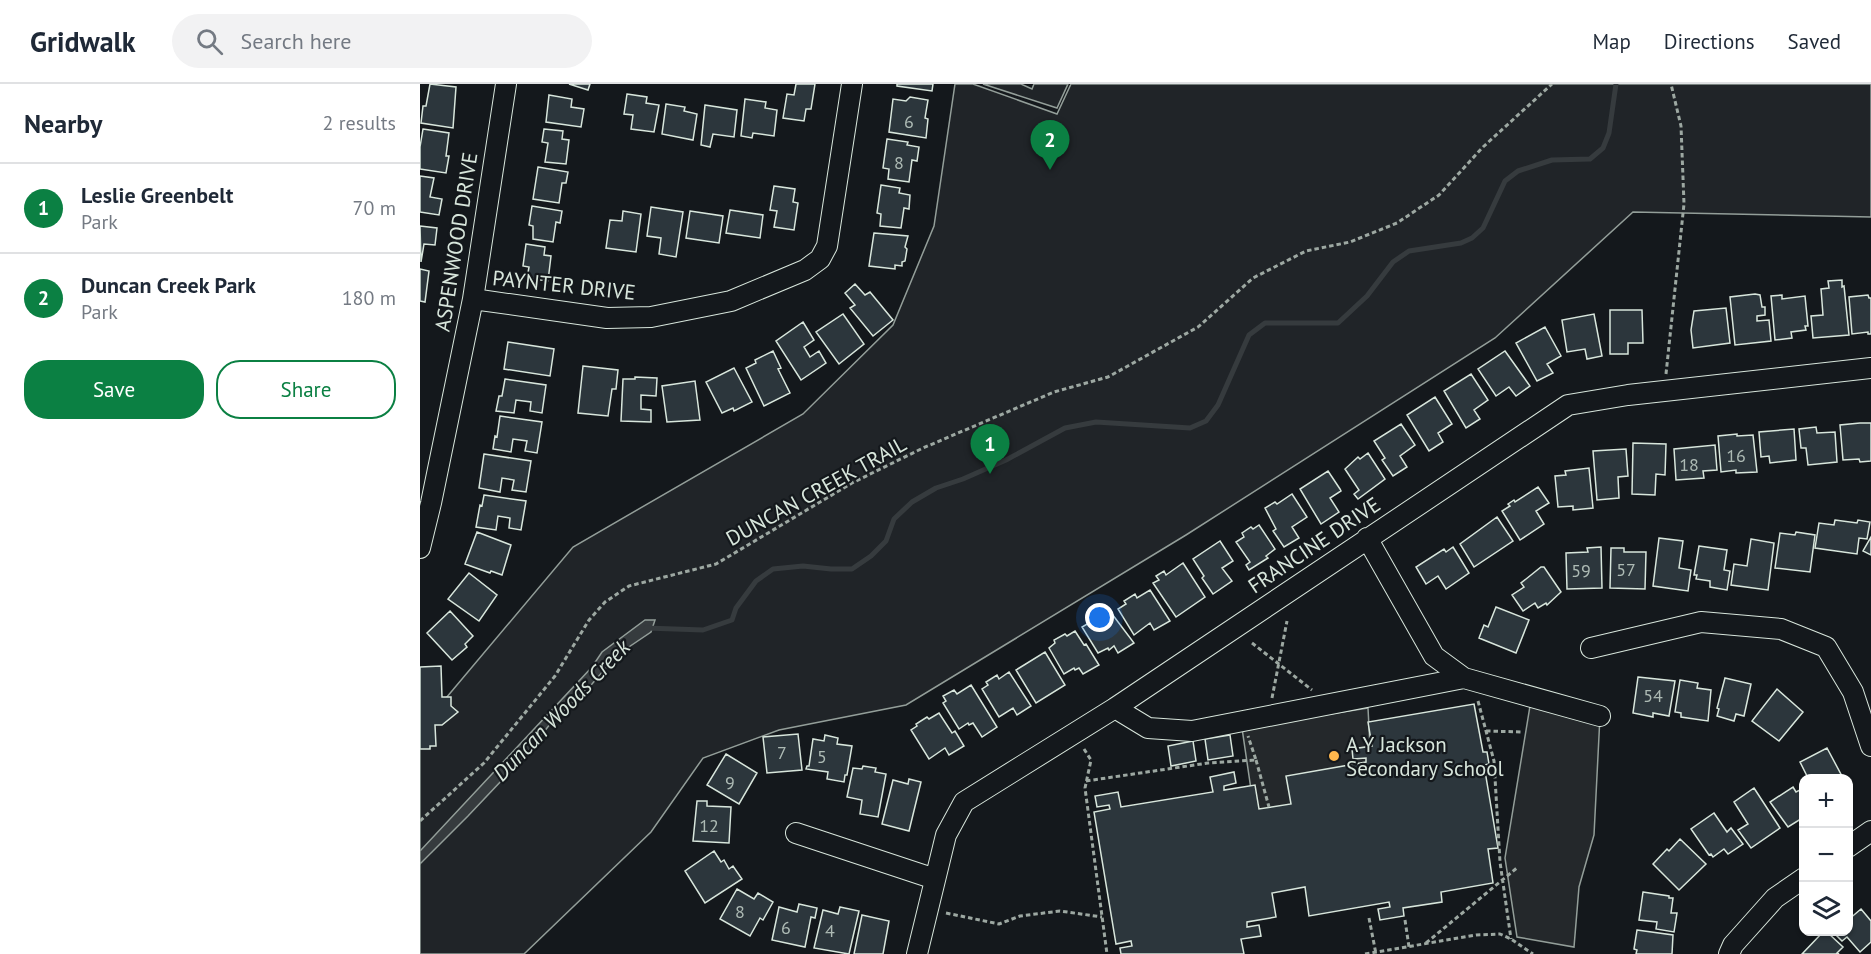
<!DOCTYPE html>
<html lang="en">
<head>
<meta charset="utf-8">
<style>
  body { margin:0; font-family:"PT Sans",sans-serif; background:#f2f2f3; color:#1f2937 }
  .controls { position:absolute; right:18px; bottom:18px; display:grid; overflow:hidden; border-radius:12px; box-shadow:0 2px 4px #0004 }
  .controls button { width:54px; height:54px; display:grid; place-items:center; padding:0; border:0; border-bottom:2px solid #e0e1e3; background:#fff; color:#1f2937; font:30px sans-serif }
  .you { position:absolute; left:680px; top:534px; width:21px; height:21px; margin:-15px; border:4px solid #fff; border-radius:50%; background:#1a73e8; box-shadow:0 0 0 9px #1a73e833 }
  .badge { display:grid; place-items:center; width:39px; height:39px; border-radius:50%; background:#0b8043; color:#fff; font-size:20px; font-weight:700 }
  .pin { position:absolute; translate:-50% -50px; filter:drop-shadow(0 2px 3px #0008) }
  .pin::after { content:''; position:absolute; top:32px; width:21px; height:18px; background:inherit; clip-path:polygon(0 0,100% 0,50% 100%) }
  .list { margin:0; padding:0; list-style:none }
  h2 { display:flex; justify-content:space-between; align-items:center; height:78px; margin:0; padding:0 24px; font-size:26px }
  h2 small { font-size:20px; font-weight:400; color:#747a83 }
  .list li { display:grid; grid-template-columns:39px 1fr auto; gap:18px; align-items:center; box-sizing:border-box; height:90px; padding:0 24px; border-top:2px solid #e0e1e3 }
  .list b { display:block; font-size:22px; white-space:nowrap }
  .list p { margin:0; font-size:20px; white-space:nowrap; color:#747a83 }
  .list em { font-size:20px; font-style:normal; color:#747a83 }
  .actions { display:flex; gap:12px; padding:18px 24px }
  .actions a { flex:1; padding:14px 0; border:2px solid #0b8043; border-radius:24px; text-align:center; font-size:21px; color:#0b8043 }
  .actions .main { background:#0b8043; color:#fff }
  .icon { flex:none; width:33px; height:33px; fill:none; stroke:currentColor; stroke-width:2; stroke-linecap:round; stroke-linejoin:round }
  .map { position:relative; flex:none; width:1451px; height:870px; overflow:hidden }
  header { display:flex; align-items:center; gap:36px; box-sizing:border-box; height:84px; padding:0 30px; background:#fff; border-bottom:2px solid #e0e1e3 }
  header strong { font-size:28px }
  nav { display:flex; gap:33px; margin-inline-start:auto; font-size:21px }
  .search { width:420px; height:54px; background:#f2f2f3; display:flex; align-items:center; gap:15px; box-sizing:border-box; padding:0 21px; border-radius:33px; color:#747a83; font-size:22px }
  main { display:flex }
  aside { flex:1; background:#fff }
  .map>svg:first-child { display:block }
</style>
</head>
<body>
<header>
<strong>Gridwalk</strong>
<div class="search"><svg class="icon" aria-label="search" viewBox="0 0 24 24"><circle cx="10" cy="10" r="6"/><path d="M15 15l6 6"/></svg>Search here</div>
<nav><a>Map</a><a>Directions</a><a>Saved</a></nav>
</header>
<main>
<aside>
<h2>Nearby<small>2 results</small></h2>
<ul class="list">
<li><span class="badge">1</span><div><b>Leslie Greenbelt</b><p>Park</p></div><em>70 m</em></li>
<li><span class="badge">2</span><div><b>Duncan Creek Park</b><p>Park</p></div><em>180 m</em></li>
</ul>
<div class="actions"><a class="main">Save</a><a>Share</a></div>
</aside>
<div class="map">
<svg width="1451" height="870" viewBox="0 0 1451 870">
  <rect width="100%" height="100%" fill="#14181c"/>
  <path fill="#202428" stroke="#939e99" stroke-width="1.5" d="M535,0H553L637,30L651,0H1451V133L1213,128L1075,254L766,451L486,621L359,646L283,674L231,748L104,870H0V645L153,463L383,330L473,241L514,142Z
    M563,0H601L612,5L614,0H648L637,24Z"/>
  <path fill="#24282b" stroke="#939e99" stroke-width="1.5" d="M1111,616L1180,632L1174,751L1159,803L1154,863L1097,853L1085,774Z
    M948,624L951,682L880,722L834,726L822,644Z"/>
  <path fill="#363b3e" stroke="#939e99" stroke-width="1.5" d="M225,536H235L231,548L197,571L172,600L131,639L103,674L48,732L0,780V767L172,583L182,568Z"/>
  <g fill="none" stroke-linecap="round" stroke-linejoin="round">
    <path stroke="#363b3e" stroke-width="5" d="M226,544L283,546L312,536L316,524L336,497L353,485L383,482L411,485H432L451,472L466,457L474,435L492,418L516,404L543,395L586,376L645,344L676,338L770,344L786,337L798,321L829,251L845,239H918L947,212L973,178L989,167L1041,159L1052,154L1063,144L1085,97L1098,87L1132,76L1170,75L1183,64L1189,49L1196,0"/>
  </g>
  <path fill="#2c363c" stroke="#d8e6dc" stroke-width="1.5" d="M10,0L36,3L33,44L1,39L3,22H6Z
    M149,0H170L168,6Z
    M376,0H395L391,25H386L384,37L363,34L367,10L374,11Z
    M477,0H513L512,7L477,2Z
    M207,10L227,13L226,19L239,21L234,48L211,45L213,31L204,30Z
    M129,11L152,15L151,23L164,25L161,43L126,38Z
    M490,13L508,16L505,34L508,35L506,54L469,48L473,15L486,17Z
    M325,15L346,18L345,24L357,26L354,52L333,49L332,54L321,52Z
    M246,20L265,23L264,27L277,30L273,56L242,50Z
    M285,21L317,26L314,53L293,50L290,63L281,61Z
    M3,45L29,49L26,72H29L26,89L0,85V63Z
    M124,45L143,47L142,55L149,56L146,80L125,78L128,59L122,58Z
    M467,55L488,58L487,61L499,63L497,77L492,76L489,98L468,95L469,85L463,84Z
    M118,83L148,88L146,99H142L139,119L113,115Z
    M0,92L14,94L10,113L22,115L19,131L0,128Z
    M461,101L480,104L479,109L490,111L489,125L484,124L481,144L460,142L461,130L457,129Z
    M354,102L375,105L373,118L378,119L374,146L354,143L357,127L350,126Z
    M112,122L142,127L140,139L136,138L133,158L113,155V142L109,141Z
    M231,123L263,128L256,173L239,170L241,154L227,152Z
    M310,126L343,131L340,154L306,149Z
    M203,127L221,130L216,168L186,164L190,136L202,137Z
    M270,127L303,132L299,159L266,154Z
    M0,142L17,144L15,161L4,160L1,178Z
    M454,149L488,152L485,163L487,165L485,177L482,178V182L475,181V185L449,182Z
    M106,160L125,163L124,171L131,172L128,197L107,194L109,183L103,182Z
    M0,185L9,187L5,218L0,217Z
    M1422,196V203L1424,202L1429,251L1393,254L1391,232L1403,231L1401,205L1409,204L1408,197Z
    M435,200L445,211L450,208L473,236L453,252L430,224L435,221L425,209Z
    M1335,210L1340,211L1342,223H1345V231L1337,232V237L1349,236L1351,257L1315,261L1310,213Z
    M1362,211V215L1385,212L1388,242H1385L1386,246L1371,248L1372,254L1355,256L1351,212Z
    M1448,211L1449,214H1451V250H1448V248L1432,250L1429,213Z
    M1306,224L1310,259L1273,264L1271,246L1274,227Z
    M1190,226H1222L1223,259H1208V270H1190Z
    M423,230L444,260L419,280L396,248Z
    M1174,230L1182,272L1167,275L1165,265L1147,268L1142,236Z
    M383,238L394,256L384,263L390,273L399,267L406,279L381,296L356,257Z
    M1125,243L1141,272L1127,280L1133,289L1117,297L1096,259Z
    M88,258L134,265L130,292L84,285Z
    M353,267L361,284L358,285L370,309L344,322L326,284L336,279L335,276Z
    M1085,267L1110,302L1096,312L1089,303L1076,312L1058,285Z
    M163,282L198,286L196,305H192L188,332L158,329Z
    M314,284L332,318L314,327L313,324L302,329L286,298Z
    M1051,290L1068,316L1054,326L1060,335L1046,344L1024,307Z
    M215,293L237,294L236,312L221,311V325L231,326V338L201,337L203,295H215Z
    M85,295L126,301L122,329L110,327L111,318L96,316L94,329L76,327L79,312H82Z
    M275,297L280,336L247,338L242,302Z
    M1015,313L1032,340L1018,349L1023,358L1009,367L987,331Z
    M80,332L122,338L117,369L105,367L107,357L93,355L91,368L73,365L75,352L77,353Z
    M1440,339H1451V377L1440,378L1439,375L1423,376L1420,341Z
    M981,340L995,361L980,372L987,383L973,392L962,376L965,374L954,357Z
    M1396,343L1397,349L1415,348L1417,378L1388,381L1386,364H1381L1379,345Z
    M1374,345L1376,376L1350,379L1349,372L1341,373L1339,348Z
    M1317,350V352L1333,351L1337,388L1316,389V386L1301,388L1298,352Z
    M1213,359L1246,360L1245,391L1236,390L1235,411L1212,410Z
    M1295,361L1297,386L1283,387L1284,394L1256,396L1254,365Z
    M1206,365L1208,392L1198,393L1199,414L1177,416L1173,367Z
    M948,369L965,395L938,415L934,410L939,406L925,385L938,373L940,375Z
    M64,370L111,377L106,408L92,406L94,396L82,394L80,408L59,404Z
    M1169,384L1173,424L1153,426V422L1138,423L1135,392L1146,391L1145,387Z
    M908,387L920,405L921,407L910,414L919,428L901,440L880,405Z
    M1118,403L1129,419L1116,427L1124,440L1100,456L1082,427L1090,422L1088,420L1094,416L1095,418Z
    M872,410L887,433L872,443L879,454L864,463L853,447L856,445L845,424L855,418L857,420Z
    M64,411L106,417L101,446L89,444L90,434L78,432L76,446L56,443L60,421L62,422Z
    M1077,433L1093,457L1054,483L1040,460Z
    M1415,436L1437,439L1438,436L1450,438L1447,455L1439,454L1437,470L1395,464L1399,439L1414,441Z
    M839,441L855,465L846,472L848,474L829,486L826,481L830,478L816,458L824,453L822,449L831,443L833,445Z
    M57,448L91,461L82,491L71,487L70,489L45,480Z
    M1376,448L1395,451L1390,488L1355,484L1360,449L1375,451Z
    M1451,453V471L1443,467Z
    M1239,454L1263,457L1259,484L1271,486L1268,507L1233,502Z
    M1331,455L1354,459L1348,506L1311,501L1314,480L1327,482Z
    M800,457L813,477L802,484L812,497L793,510L782,494L784,492L773,475Z
    M1279,462L1307,466L1304,486L1310,487L1307,506L1290,503V497L1276,495L1277,491H1274Z
    M1033,463L1049,489L1026,505L1018,492L1006,500L996,483L1024,465L1026,468Z
    M1181,463L1182,504L1147,505L1146,469L1168,468L1167,464Z
    M1191,464H1204V468H1226L1225,505L1190,504Z
    M763,479L785,513L756,533L733,499L739,496L736,492L744,487L746,491Z
    M1121,483H1124L1141,508L1127,521L1126,519L1118,524L1115,519L1103,527L1092,511L1104,503L1101,499Z
    M49,489L77,511L59,537L28,515Z
    M730,506L750,537L734,546L730,539L714,551L698,525L706,520L704,517L715,510L717,514Z
    M1076,523L1109,536L1096,569L1059,554L1064,541L1068,543Z
    M684,525L686,529L689,526L714,559L698,569L694,562L689,566L688,564L678,569L662,543L669,539L667,536Z
    M30,527L53,552L45,560L47,563L32,576L7,549Z
    M655,547L664,561L666,560L679,581L663,590L659,584L655,586L654,584L644,590L629,564L635,559L634,556L645,550L647,552Z
    M625,568L645,601L616,619L596,586Z
    M21,582L22,613H31V622L38,628L22,641H15L16,662H10V665H0V583Z
    M589,588L611,622L597,631L593,624L579,633L562,605L568,601L566,598L577,591L579,595Z
    M1218,593L1255,597L1249,632L1233,629V633L1213,629Z
    M1305,594L1331,600L1324,632L1316,630L1314,637L1297,632L1299,625L1297,624Z
    M1260,596L1278,599L1277,604L1291,606L1288,637L1261,633V629L1255,628Z
    M551,601L577,643L562,653L553,639L549,641L548,639L539,645L523,619L526,617L523,612L534,606L537,610Z
    M1357,605L1383,628L1359,657L1332,637Z
    M1054,620L1063,668H1067L1069,680L1064,681L1078,764L1068,765L1073,799L1021,808L1022,818L983,824L984,832L960,836L958,825L970,823L969,818L889,832L885,803L852,809L856,833L827,838V843L839,841L841,852L821,855L824,870H701L700,864L712,862L711,857L696,860L674,728L690,725L689,721L677,723L675,712L698,708L701,723L793,708L790,693L814,688L816,699L804,702V706L835,701L839,725L871,720L866,692L946,678V674L933,675L932,665L952,662L948,638Z
    M519,629L532,649L535,647L544,662L529,671L525,664L509,675L491,646L497,642L496,640L507,633L509,635Z
    M378,650L382,686L347,689L343,653Z
    M405,651L418,654L417,660L432,662L427,691H425L424,698L407,695L408,688L386,685L387,682H389L393,655L404,657Z
    M810,651L813,672L788,676L785,655Z
    M773,657L776,677L751,682L748,662Z
    M1407,664L1423,694H1388L1380,678Z
    M306,670L337,689L319,720L287,701Z
    M443,682L456,684L455,688L466,690L458,733L440,730L442,716L427,713L433,684L442,685Z
    M489,695L501,698L489,747L462,740L473,696L488,700Z
    M1373,703L1376,708L1384,704V733L1368,743L1350,718Z
    M1334,704L1360,744L1331,764L1318,746L1328,740L1314,718Z
    M277,717H287V722L311,723L309,759L273,757Z
    M1294,729L1307,748L1311,744L1323,760L1308,770L1304,765L1293,773L1291,770L1289,771L1271,745Z
    M1260,755L1286,780L1259,806L1233,780L1247,765L1249,767Z
    M294,767L301,778L304,776L309,785L313,782L322,795L285,819L265,787Z
    M317,805L334,815L338,809L353,818L343,836L340,834L330,852L300,835Z
    M1223,808L1249,812V814H1253L1251,829H1257L1254,848L1236,845L1237,838L1219,836Z
    M379,820L397,824L395,834L391,833L385,863L352,856L359,823L377,828Z
    M420,823L439,827L429,870L394,864L403,826L418,830Z
    M1441,825L1451,837V858L1440,868L1427,853L1422,857L1413,848H1428V836Z
    M442,831L469,837L463,870H434Z
    M1217,846L1253,851L1252,870H1216L1217,866L1214,865Z
    M1403,848H1407L1423,863L1417,869L1419,870H1382Z"/>
  <g fill="none" stroke-linecap="round" stroke-linejoin="round">
    <g stroke="#d8e6dc" stroke-width="22">
      <path id="minor" d="M53,215L187,234L231,233L311,217L385,186L400,175L407,162L432,0
        M947,454L1014,572L1044,594L1180,632
        M0,464L11,419L53,215L86,0
        M1171,564L1281,538L1361,545L1406,563L1433,608L1451,662
        M695,624L728,644L772,647L1044,594
        M376,749L515,795
        M1428,763L1451,747
        M497,870L526,751L544,718L695,624L1148,321L1208,311L1451,284
        M1309,870L1313,861L1355,814L1384,794"/>
    </g>
    <path stroke="#9da8a2" stroke-width="3" stroke-dasharray="4.5 3" stroke-linecap="butt" d="M1246,290L1264,120L1261,42L1251,0
      M832,559L892,606
      M852,614L867,537
      M1058,617L1074,677L1080,778L1091,855
      M1066,647L1103,648
      M664,665L671,676L665,704L687,870
      M836,676L849,723
      M666,697L788,679L836,676L828,652
      M0,737L64,679L135,592L169,536L185,518L209,502L296,480L432,399L503,364L634,308L688,293L778,243L833,194L886,167L930,158L977,139L1019,111L1063,63L1132,0
      M526,829L579,840L600,832L640,827L682,833
      M949,834L956,870
      M985,836L989,863
      M1006,859L1098,783
      M945,870L1056,851L1080,850L1091,855L1113,870"/>
    <use href="#minor" stroke="#14181c" stroke-width="20"/>
  </g>
  <circle fill="#ffb74d" stroke="#14181c" stroke-width="2" cx="914" cy="672" r="6"/>
  <g text-anchor="middle" dominant-baseline="central" stroke-width="4.5" stroke-linejoin="round" paint-order="stroke">
    <g font-size="18" fill="#adbab4">
      <text x="489" y="37">6</text>
      <text x="479" y="78">8</text>
      <text x="1316" y="371">16</text>
      <text x="1269" y="380">18</text>
      <text x="1206" y="485">57</text>
      <text x="1161" y="486">59</text>
      <text x="1233" y="611">54</text>
      <text x="362" y="668">7</text>
      <text x="402" y="672">5</text>
      <text x="310" y="698">9</text>
      <text x="289" y="741">12</text>
      <text x="320" y="827">8</text>
      <text x="366" y="843">6</text>
      <text x="410" y="846">4</text>
    </g>
    <g font-size="21" fill="#d8e6dc" stroke="#14181c">
      <text transform="translate(36 158) rotate(-81)">ASPENWOOD DRIVE</text>
      <text transform="translate(144 201) rotate(6)">PAYNTER DRIVE</text>
      <text transform="translate(396 407) rotate(-29)">DUNCAN CREEK TRAIL</text>
      <text transform="translate(894 461) rotate(-34)">FRANCINE DRIVE</text>
    </g>
    <g font-size="21" fill="#d8e6dc" stroke="#14181c" text-anchor="start">
      <text x="926" y="660">A Y Jackson<tspan x="926" dy="24">Secondary School</tspan></text>
    </g>
    <g font-size="22" font-style="italic" fill="#d8e6dc" stroke="#14181c">
      <text transform="translate(141 626) rotate(-46)">Duncan Woods Creek</text>
    </g>
  </g>
</svg>
<div class="controls">
<button>+</button>
<button>−</button>
<button><svg class="icon" aria-label="layers" viewBox="0 0 24 24"><path d="M12 4l9 5-9 5-9-5zM3 14l9 5 9-5"/></svg></button>
</div>
<div class="you"></div>
<div class="pin badge" style="left:570px;top:390px">1</div>
<div class="pin badge" style="left:630px;top:86px">2</div>
</div>
</main>
</body>
</html>
